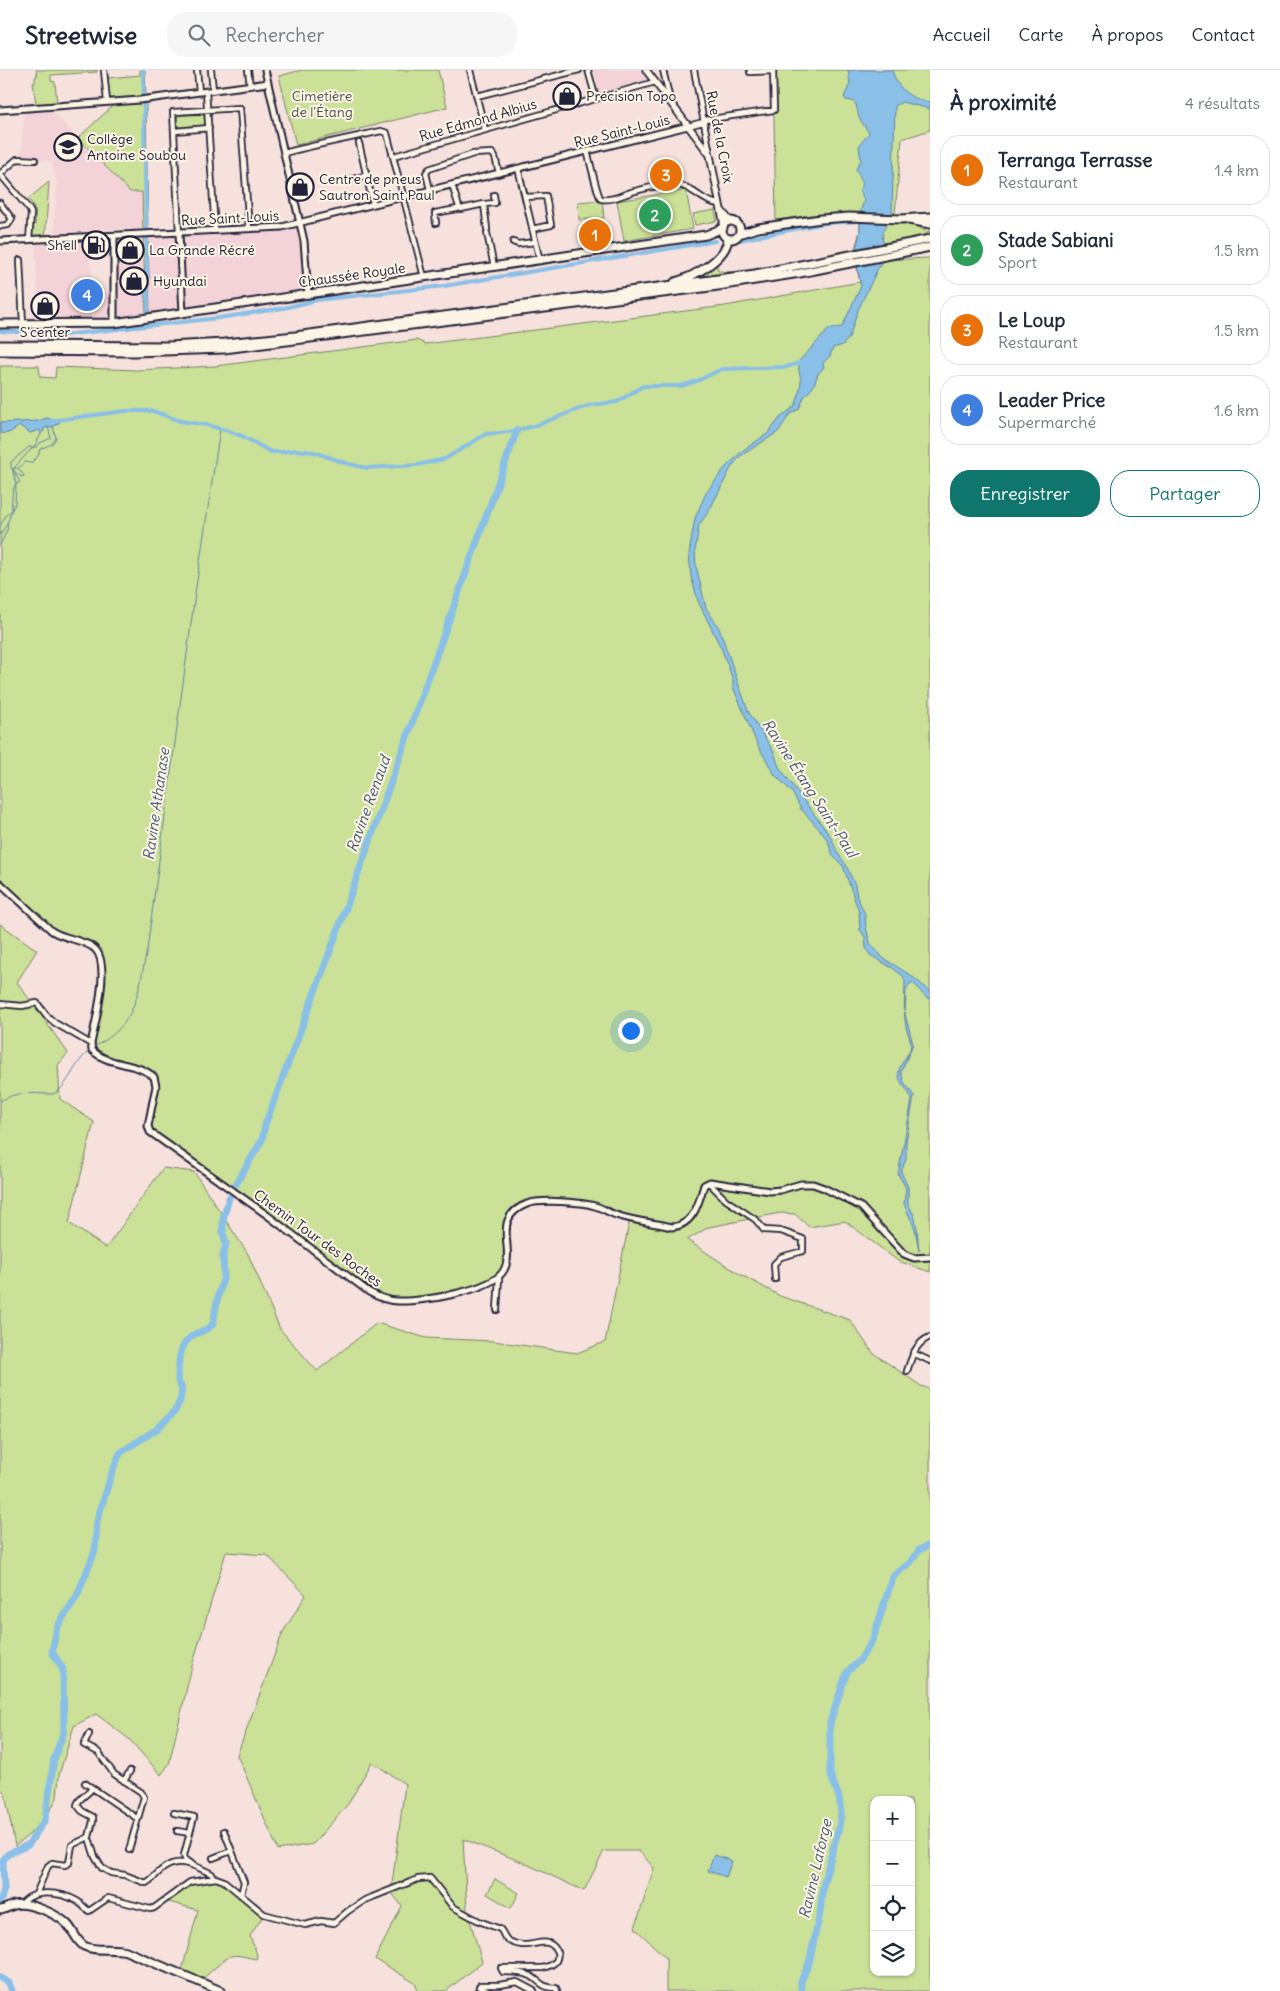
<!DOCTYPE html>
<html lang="fr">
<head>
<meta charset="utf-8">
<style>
  body { margin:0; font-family:Delius,sans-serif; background:#f6f6f7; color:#1f2937 }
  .controls { position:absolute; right:15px; bottom:15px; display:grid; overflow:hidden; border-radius:10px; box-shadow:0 1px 4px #0004 }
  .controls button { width:45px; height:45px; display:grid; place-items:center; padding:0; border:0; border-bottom:1px solid #e0e1e3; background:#fff; color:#1f2937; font:25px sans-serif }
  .you { position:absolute; left:630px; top:960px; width:18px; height:18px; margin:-12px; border:4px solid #fff; border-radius:50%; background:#1a73e8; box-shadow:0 0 0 8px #1a73e833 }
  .badge { display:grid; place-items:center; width:32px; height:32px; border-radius:50%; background:#0f766e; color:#fff; font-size:16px; font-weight:700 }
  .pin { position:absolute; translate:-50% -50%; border:2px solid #fff; box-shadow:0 1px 5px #0006 }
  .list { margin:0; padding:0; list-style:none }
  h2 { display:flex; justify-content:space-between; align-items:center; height:65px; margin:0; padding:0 20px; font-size:21px }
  h2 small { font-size:16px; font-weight:400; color:#747a83 }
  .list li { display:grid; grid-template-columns:32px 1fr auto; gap:15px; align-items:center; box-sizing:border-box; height:70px; margin:0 10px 10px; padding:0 10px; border:1px solid #e0e1e3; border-radius:20px }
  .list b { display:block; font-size:19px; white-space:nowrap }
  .list p { margin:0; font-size:16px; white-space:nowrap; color:#747a83 }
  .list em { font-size:16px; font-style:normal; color:#747a83 }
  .actions { display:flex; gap:10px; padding:15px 20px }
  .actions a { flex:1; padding:11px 0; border:1px solid #0f766e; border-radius:20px; text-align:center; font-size:18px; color:#0f766e }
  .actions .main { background:#0f766e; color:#fff }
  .icon { flex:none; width:28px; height:28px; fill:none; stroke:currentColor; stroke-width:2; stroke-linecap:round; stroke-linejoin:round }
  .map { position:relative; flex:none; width:930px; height:1921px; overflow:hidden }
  header { display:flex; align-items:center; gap:30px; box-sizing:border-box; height:70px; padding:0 25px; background:#fff; border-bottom:1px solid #e0e1e3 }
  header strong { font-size:24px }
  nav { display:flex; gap:28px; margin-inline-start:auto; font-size:18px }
  .search { width:350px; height:45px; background:#f6f6f7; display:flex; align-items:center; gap:12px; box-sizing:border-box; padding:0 18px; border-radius:20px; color:#747a83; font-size:19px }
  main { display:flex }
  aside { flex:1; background:#fff }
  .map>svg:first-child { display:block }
</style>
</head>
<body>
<header>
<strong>Streetwise</strong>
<div class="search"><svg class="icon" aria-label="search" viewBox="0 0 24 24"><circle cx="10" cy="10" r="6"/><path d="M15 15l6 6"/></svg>Rechercher</div>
<nav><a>Accueil</a><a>Carte</a><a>À propos</a><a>Contact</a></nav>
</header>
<main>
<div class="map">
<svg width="930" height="1921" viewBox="0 0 930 1921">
  <rect width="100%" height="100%" fill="#f7e1dd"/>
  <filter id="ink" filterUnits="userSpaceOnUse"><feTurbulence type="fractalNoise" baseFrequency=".02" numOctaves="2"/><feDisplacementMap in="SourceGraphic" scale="10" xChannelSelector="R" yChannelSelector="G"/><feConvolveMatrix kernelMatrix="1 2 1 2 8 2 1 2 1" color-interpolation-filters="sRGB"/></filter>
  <g filter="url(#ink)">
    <path fill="#f3d3d7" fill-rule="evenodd" d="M591,0H641L651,12L598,27Z
      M52,41L131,123L142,122V161H132L130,158L56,164L54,160L57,111L51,91L21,88L24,42Z
      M300,153L308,225L114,253L39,254L35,169L279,158ZM90,189H114V223H92Z"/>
    <path fill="#cbe197" stroke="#768269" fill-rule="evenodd" d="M36,0H97V2L51,5V11L55,12L57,33L36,34L33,13H35V7L37,6Z
      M140,0H145L146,26H143V32H146L148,160L143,161L142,122H130L78,68L117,32H110L108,8L140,5Z
      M302,0H438L447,37L296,75L279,6Z
      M773,0H930V60L902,69L895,143H892L888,152L915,154L926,162L930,161V165L883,176L882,190L930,188V1202L898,1191L845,1151L809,1157L795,1144L780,1143L709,1157L687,1170L738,1203L780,1226L850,1250L873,1283L921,1316L930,1319V1921H666V1888L635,1858L654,1798L639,1781H604L584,1821L522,1792L463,1769L467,1840L482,1892L446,1921H418L415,1913L375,1889L402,1836L391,1822L405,1714L372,1692L348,1734L313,1774L278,1780L237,1685L283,1562L306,1525L267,1485L226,1482L192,1596L169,1694L161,1705L129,1669L96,1644L74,1656L59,1705L57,1728L48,1744L30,1764L15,1776L5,1723L0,1718V854L37,880L17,912L68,983L58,995L60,1029L94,1052L69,1153L106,1178L163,1098L194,1102L248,1184L280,1259L317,1301L377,1253L426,1268L493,1271L577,1283L605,1272L630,1148L594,1135L529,1133L510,1147L505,1158L507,1193L490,1213L438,1227L396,1231L369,1222L149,1059L155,1010L146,1001L107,991L92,980L103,906L97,880L61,866L0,813V296H39L40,307L55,308L56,297L137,300L216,296L417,270L425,274L725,236L860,212L856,195L855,179L860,161V143L811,145L776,150ZM874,1730H911V1902H874Z
      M204,44L205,55L178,57L177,46Z
      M49,112L45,169L29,170L30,155H35C36,144 36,137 28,129Z
      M686,120L693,159L624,171L617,131Z
      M602,130L604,148L579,150L578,132Z
      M715,140L717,151L695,155L693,144Z
      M143,165L146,168L148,166L150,245L146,246Z
      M716,192L718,201L733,202L734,204L696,209L695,207Z
      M220,1808L263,1846L250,1866L257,1885L256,1889C248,1888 239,1884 231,1886C226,1887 205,1907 199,1912L181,1904L198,1840L165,1831L190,1812Z
      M495,1809L519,1823L511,1838L487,1824Z"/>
    <path fill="#8ac0e8" stroke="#6081a3" d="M848,0H892C898,20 910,29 930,32V39L902,32L895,36L892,143L883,162L882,190L858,240L849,268L843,275L833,278L830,286L823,293L824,297L818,304L813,317L804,327L799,339L790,344L778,362L739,387L731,398L709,441L699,455L695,481L696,496L706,538L719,558L748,641L774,682L779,697L831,767L837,782L846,795L855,815L857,827L865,844L866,857L870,873L883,888L910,905L930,921V929C921,926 920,917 911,912L906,921L905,944L913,974L901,1002L904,1012L914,1026L906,1072V1089L901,1102L908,1117V1134L914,1145L917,1158L919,1181L915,1159L904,1134L906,1118L898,1104L912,1030C910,1021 901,1016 899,1007C896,994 910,987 911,975C911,969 907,963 906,957C903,941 905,926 905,910L903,906L894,899L870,885L866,878L865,867L860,860L859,842L843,796L833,786L828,771L821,761L801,739L792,722L775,705L758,676L733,617V610L722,580L698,531L691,506L689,484L695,448L706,423L724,399L742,381L767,364L780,348L795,336C797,333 801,315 801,311C800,304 797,297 800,290L829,259L842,257L861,216L855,186L860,161V143L864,130L860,120L863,114L856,99L861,90L859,76L869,63L859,48L856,34L852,31L846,30L844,27L850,14Z
      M47,348L60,352L53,357L44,358V361L41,364L40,360L30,363L20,356C12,360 11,365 0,363V353L38,351Z
      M714,1785L732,1791L726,1807L708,1801Z"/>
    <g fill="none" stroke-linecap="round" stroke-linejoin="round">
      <path stroke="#6081a3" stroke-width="1" d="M13,399L35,375L41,364
        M19,399L24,406L21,407L11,398V392L29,377H37L40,373L51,368L48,357
        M0,456L6,445L12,440L15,434L16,414L20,412L12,399L19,398L24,392L31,393L38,386L40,379L52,374L56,368L53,357
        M0,465C5,458 9,451 11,442C13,433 10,423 16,414L13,402
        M0,475L8,458L7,453
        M93,977C137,957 138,922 147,880L196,517L220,359
        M0,1031C19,1020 32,1024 53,1024C68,1018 74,992 90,980"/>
      <path stroke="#8ac0e8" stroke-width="4" d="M143,0L148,249
        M735,171L825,153L859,151
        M0,261L63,265L219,248L284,238L317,230L444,216L715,171
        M50,351L125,341H153L180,351L207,355L225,360L242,366L271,382H281L297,380L314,382L345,393L367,398L417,395L445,389L486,364L509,362L534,356L590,335L617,332L643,316H681L697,311L722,299L786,297L803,292"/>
      <path stroke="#8ac0e8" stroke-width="7" d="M236,1114L262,1070L265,1055L334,871L517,360
        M0,1832L4,1819L3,1790L8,1784L28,1775L45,1750L54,1689L64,1661L63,1599L52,1582L57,1557L77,1526L95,1481L97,1451L112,1402L120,1383L157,1359L175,1341L180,1331L182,1318L178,1312C178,1295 178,1273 195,1264C202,1261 208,1260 213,1254L218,1226L224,1206L223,1185L226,1174L223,1163V1149L229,1128
        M0,1908L9,1913L12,1921
        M801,1921V1911L809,1893L820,1843L823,1816L839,1757L841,1743L839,1727L830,1704V1652L847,1602L860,1590L873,1569L893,1506L910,1493L919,1480L930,1475"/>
      <g stroke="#22223b" stroke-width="8">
        <path id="minor" d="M104,0L107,32
          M197,0L199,22
          M211,0L213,20
          M248,0L250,16
          M470,0L485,60
          M588,0L596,29
          M663,0L670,30
          M694,0L710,84
          M750,0V2L773,1
          M206,21L215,161
          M477,26L579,0
          M704,50L774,40L773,0
          M688,56L703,52
          M175,61L209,58
          M359,73L373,134
          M587,81C590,90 597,125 601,129C614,131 623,124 635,121C647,118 662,114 674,114C692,115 702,133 720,134
          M284,83C317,74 348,69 381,61L387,63L424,207
          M394,86L655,12
          M518,98L540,191
          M0,104L29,139L31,143L29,170
          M0,104L17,89L35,90
          M349,110L367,105
          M452,115L459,137
          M430,120L426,103L429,99L473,84L492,83L495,87L499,103
          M525,127L546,126L551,155L532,159
          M0,133L12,149L8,155L0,156
          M484,134L495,133L494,125
          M461,139L484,134L487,159
          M436,153L435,143L457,139
          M179,163L173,42L240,38L249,159
          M487,163L494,197
          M513,172L518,174L535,172
          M20,190L23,255
          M0,934L22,936L37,933L47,946L55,953L91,974
          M709,1113L726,1130L756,1150L764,1160L781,1161L803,1169V1181L781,1187L774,1194L775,1209
          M497,1240L499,1208
          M913,1283L930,1291
          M907,1301C912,1287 915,1273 930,1267
          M89,1664L84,1675L98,1682L114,1704L141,1722L144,1727L129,1780
          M124,1711L130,1701
          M85,1713L138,1749
          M174,1743L194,1747L184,1785L185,1789L192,1794
          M177,1761L190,1763
          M224,1761L244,1812L241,1825
          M90,1771L95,1787L102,1798L111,1803L125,1805L146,1813C153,1809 158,1802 164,1798C180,1786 197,1797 212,1804L213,1808
          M213,1788L231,1781
          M36,1824L48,1796L52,1793L65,1795L69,1793L72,1775L89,1767L93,1751V1747L82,1741L77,1735C79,1727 88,1725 92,1718
          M21,1835C32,1818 61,1822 77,1831C82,1834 84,1838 89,1841L108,1828L150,1839L154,1838L190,1812L216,1808L224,1811L264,1844L305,1855L321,1851L334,1853L348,1841L365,1830L418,1809L430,1808L453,1837L479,1851L500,1859C504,1863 503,1868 509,1871C513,1873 519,1875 524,1875C534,1876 549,1866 556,1880C558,1883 558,1887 556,1891C553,1895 547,1897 542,1898H501L503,1902C512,1902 523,1902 531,1906C543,1914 541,1917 556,1918L557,1921
          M488,1921L479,1917L480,1915H499L517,1912L534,1921"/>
      </g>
      <g stroke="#22223b" stroke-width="9">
        <path id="tertiary" d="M265,0L304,171L308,225
          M0,40L140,30L268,13
          M179,163L183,243
          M114,166V253
          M0,171L282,157L688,56
          M0,813L52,861C64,869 86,870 95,879C111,894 95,953 91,974L92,980C109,997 136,991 154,1007L156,1016L148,1056L150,1062L267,1145L369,1222C378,1227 387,1231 398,1231C421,1232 493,1221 504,1200C516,1178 490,1148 527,1134C540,1129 582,1132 595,1136C603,1138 609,1143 616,1145C634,1151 654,1153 672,1157C694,1155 699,1132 704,1115L710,1112L770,1121L780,1120L801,1114H813L824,1118L861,1137L904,1184L914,1188L930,1187"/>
      </g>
      <g stroke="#22223b" stroke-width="9">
        <path id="secondary" d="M646,0L710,85L724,155
          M722,141L730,151"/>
      </g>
      <g stroke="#22223b" stroke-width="11">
        <path id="primary" d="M909,150L930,154
          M722 160a9 9 0 1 1 18 0a9 9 0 1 1-18 0Z
          M739,164L758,158L821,149L849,147L901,149L930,147
          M0,254L114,253L706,165L723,158
          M0,1840C5,1840 9,1836 14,1835C28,1831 57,1844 67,1854C74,1861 76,1871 84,1876C95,1882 113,1877 126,1881L221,1921"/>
      </g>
      <g stroke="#22223b" stroke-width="11">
        <path id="trunk" d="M675,212C693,207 726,189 728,169
          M0,275L168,276L225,273L295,266L755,204L930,169
          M0,281L134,282L224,279L718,216L800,203L930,177"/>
      </g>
      <use href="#minor" stroke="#fcf5e5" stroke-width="4.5"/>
      <use href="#tertiary" stroke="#fcf5e5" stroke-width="5"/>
      <use href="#secondary" stroke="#fcf5e5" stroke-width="5.5"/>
      <use href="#primary" stroke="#fcf5e5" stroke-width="7"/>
      <use href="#trunk" stroke="#fcf5e5" stroke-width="7"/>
    </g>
  </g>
  <defs>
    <g id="shop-ring" transform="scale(1.4375)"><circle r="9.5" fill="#fcf5e5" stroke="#22223b" stroke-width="1.5"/><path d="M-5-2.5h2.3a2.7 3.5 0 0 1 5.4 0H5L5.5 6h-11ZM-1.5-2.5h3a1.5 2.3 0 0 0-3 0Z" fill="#22223b"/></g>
    <g id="school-ring" transform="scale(1.4375)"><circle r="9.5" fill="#fcf5e5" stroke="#22223b" stroke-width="1.5"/><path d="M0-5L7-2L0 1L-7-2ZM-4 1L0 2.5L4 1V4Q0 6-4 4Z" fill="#22223b"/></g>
    <g id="fuel-ring" transform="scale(1.4375)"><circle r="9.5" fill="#fcf5e5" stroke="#22223b" stroke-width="1.5"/><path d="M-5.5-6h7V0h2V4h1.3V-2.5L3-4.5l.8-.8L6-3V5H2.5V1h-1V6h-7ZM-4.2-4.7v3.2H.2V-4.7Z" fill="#22223b"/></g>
  </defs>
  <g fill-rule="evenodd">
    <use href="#shop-ring" x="567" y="26"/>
    <use href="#school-ring" x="68" y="77"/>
    <use href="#shop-ring" x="300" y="117"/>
    <use href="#fuel-ring" x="96" y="175"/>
    <use href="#shop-ring" x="130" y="180"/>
    <use href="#shop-ring" x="134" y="211"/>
    <use href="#shop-ring" x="45" y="236"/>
  </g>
  <g text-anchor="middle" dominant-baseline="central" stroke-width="4" stroke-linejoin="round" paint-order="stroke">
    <g font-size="14" fill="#4c5252" stroke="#fcf5e5">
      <text x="322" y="26">Cimetière<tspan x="322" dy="16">de l'Étang</tspan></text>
    </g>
    <g font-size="14" fill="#22223b" stroke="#fcf5e5" text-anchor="start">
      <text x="586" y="26">Précision Topo</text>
      <text x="87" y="69">Collège<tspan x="87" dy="16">Antoine Soubou</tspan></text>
      <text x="319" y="109">Centre de pneus<tspan x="319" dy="16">Sautron Saint Paul</tspan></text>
      <text x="77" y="175" text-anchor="end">Shell</text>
      <text x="149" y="180">La Grande Récré</text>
      <text x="153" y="211">Hyundai</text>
      <text x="45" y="262" text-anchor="middle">S'center</text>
    </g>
    <g font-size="14" fill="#22223b" stroke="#fcf5e5">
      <text transform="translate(478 50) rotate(-16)">Rue Edmond Albius</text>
      <text transform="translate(622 61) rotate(-14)">Rue Saint-Louis</text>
      <text transform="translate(720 67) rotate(79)">Rue de la Croix</text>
      <text transform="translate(230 148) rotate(-3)">Rue Saint-Louis</text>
      <text transform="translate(352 205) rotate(-8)">Chaussée Royale</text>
      <text transform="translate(318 1168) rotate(36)">Chemin Tour des Roches</text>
    </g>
    <g font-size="15" font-style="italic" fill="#465978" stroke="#fcf5e5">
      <text transform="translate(810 718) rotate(57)">Ravine Étang Saint-Paul</text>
      <text transform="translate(156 734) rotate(-82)">Ravine Athanase</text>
      <text transform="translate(368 734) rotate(-70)">Ravine Renaud</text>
      <text transform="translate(815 1799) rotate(-77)">Ravine Laforge</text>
    </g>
  </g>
</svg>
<div class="controls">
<button>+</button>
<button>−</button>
<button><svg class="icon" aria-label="locate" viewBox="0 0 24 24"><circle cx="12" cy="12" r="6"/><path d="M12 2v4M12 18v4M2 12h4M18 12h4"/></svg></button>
<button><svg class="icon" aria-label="layers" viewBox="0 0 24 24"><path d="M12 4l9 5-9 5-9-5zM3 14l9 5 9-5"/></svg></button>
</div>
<div class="you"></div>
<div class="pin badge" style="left:595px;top:165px;background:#e8710a">1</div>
<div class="pin badge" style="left:655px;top:145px;background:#2e9e5b">2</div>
<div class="pin badge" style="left:666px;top:105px;background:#e8710a">3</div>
<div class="pin badge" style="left:87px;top:225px;background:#3f7fe0">4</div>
</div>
<aside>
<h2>À proximité<small>4 résultats</small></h2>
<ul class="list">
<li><span class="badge" style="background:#e8710a">1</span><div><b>Terranga Terrasse</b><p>Restaurant</p></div><em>1.4 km</em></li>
<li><span class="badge" style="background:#2e9e5b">2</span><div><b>Stade Sabiani</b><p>Sport</p></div><em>1.5 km</em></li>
<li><span class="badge" style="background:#e8710a">3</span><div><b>Le Loup</b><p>Restaurant</p></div><em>1.5 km</em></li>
<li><span class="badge" style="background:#3f7fe0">4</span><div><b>Leader Price</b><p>Supermarché</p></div><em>1.6 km</em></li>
</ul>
<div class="actions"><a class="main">Enregistrer</a><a>Partager</a></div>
</aside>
</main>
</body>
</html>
